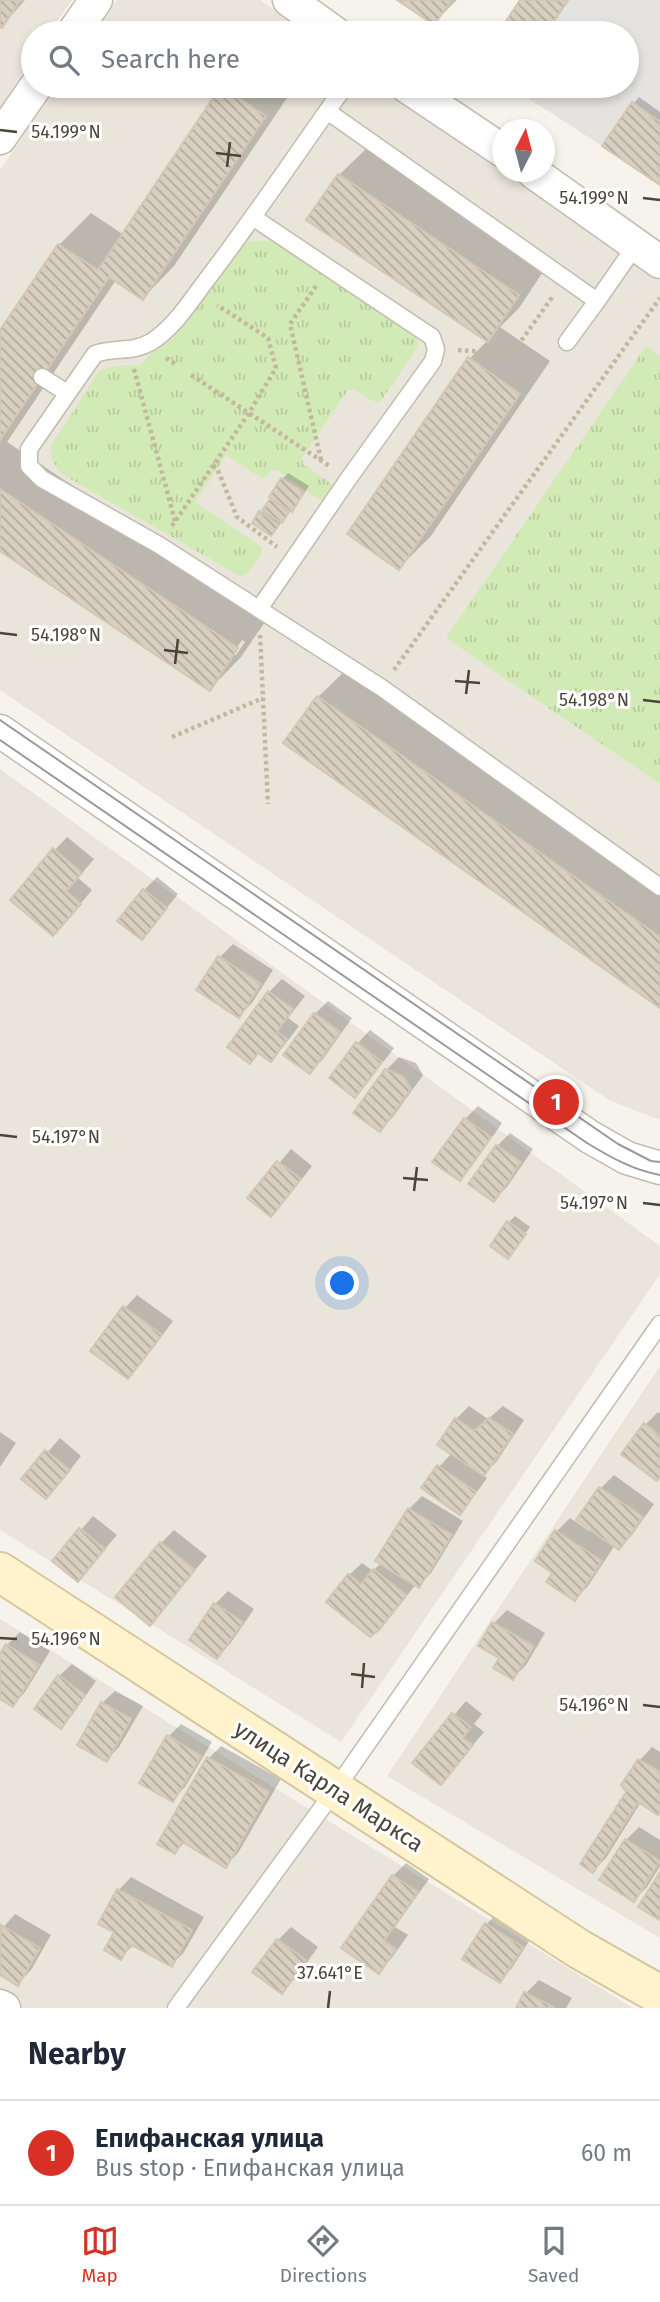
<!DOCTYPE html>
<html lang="en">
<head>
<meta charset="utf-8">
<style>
  body { margin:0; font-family:"Fira Sans",sans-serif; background:#f6f6f7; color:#1f2937 }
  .compass { position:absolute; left:492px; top:119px; width:63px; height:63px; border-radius:50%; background:#fff; box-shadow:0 4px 10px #0003; rotate:6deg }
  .you { position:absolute; left:343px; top:1284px; width:24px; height:24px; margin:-18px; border:5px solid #fff; border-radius:50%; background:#1a73e8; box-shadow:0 0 0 10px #1a73e833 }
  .badge { display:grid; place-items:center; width:46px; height:46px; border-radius:50%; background:#d93025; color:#fff; font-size:23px; font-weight:700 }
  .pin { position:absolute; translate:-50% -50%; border:4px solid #fff; box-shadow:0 2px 7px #0006 }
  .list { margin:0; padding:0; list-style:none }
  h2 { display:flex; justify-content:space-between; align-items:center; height:91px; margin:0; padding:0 28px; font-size:30px }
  h2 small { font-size:23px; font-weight:400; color:#747a83 }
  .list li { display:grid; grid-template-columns:46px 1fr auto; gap:21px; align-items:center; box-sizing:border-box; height:105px; padding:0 28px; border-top:2px solid #e0e1e3 }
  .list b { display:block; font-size:26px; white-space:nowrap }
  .list p { margin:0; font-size:23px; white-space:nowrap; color:#747a83 }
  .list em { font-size:23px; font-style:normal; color:#747a83 }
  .icon { flex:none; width:38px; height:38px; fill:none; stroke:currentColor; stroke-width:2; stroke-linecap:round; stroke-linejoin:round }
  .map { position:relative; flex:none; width:660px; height:2008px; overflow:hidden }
  .search { position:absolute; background:#fff; box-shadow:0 4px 10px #0003; left:21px; right:21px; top:21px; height:77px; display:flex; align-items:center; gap:18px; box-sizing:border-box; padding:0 24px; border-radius:38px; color:#747a83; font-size:26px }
  .sheet { height:196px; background:#fff }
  nav { display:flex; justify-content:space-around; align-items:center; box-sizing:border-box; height:98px; border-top:2px solid #e0e1e3; background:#fff; font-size:19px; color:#747a83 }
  nav a { display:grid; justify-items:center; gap:4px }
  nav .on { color:#d93025 }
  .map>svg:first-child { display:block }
</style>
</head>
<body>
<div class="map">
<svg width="660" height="2008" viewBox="0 0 660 2008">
  <defs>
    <pattern id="grass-tufts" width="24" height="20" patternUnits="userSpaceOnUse" patternTransform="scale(1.75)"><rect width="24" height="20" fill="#d2eab5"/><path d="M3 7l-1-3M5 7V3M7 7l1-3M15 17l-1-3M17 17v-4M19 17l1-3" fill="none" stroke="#b6ca9c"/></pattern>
    <pattern id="building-back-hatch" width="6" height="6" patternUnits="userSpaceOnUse" patternTransform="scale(1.75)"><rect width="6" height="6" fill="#d8cfc1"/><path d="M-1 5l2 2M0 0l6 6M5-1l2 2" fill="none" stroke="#b1aa9e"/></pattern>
  </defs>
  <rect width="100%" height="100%" fill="#f6f3ec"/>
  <path fill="#eae5da" d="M0,0H72L49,33H33V57L0,107Z
    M117,0H260L307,33H94Z
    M58,86H382L660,280V1120L609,1100L0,690V170Z
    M0,769L660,1246V1274L341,1742L0,1530Z
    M660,1366V1938L387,1776Z
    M0,1619L633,2008H0Z"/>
  <path fill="url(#grass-tufts)" d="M266,240L283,245L416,335L418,347L380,402C368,403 361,388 348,390L302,458L303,464L333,485L322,501L277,470H272L263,479L226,455L195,502L262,547L261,554L247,574L240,576L60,473L52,460L50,447L99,371L114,366L140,365L149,355L173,338L237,247L249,242Z
    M646,346L660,356V784L446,638Z"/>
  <path fill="#e5e3e0" d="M568,0H660V122L631,103L602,146L511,87L627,86V33H546Z"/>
  <path fill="#0003" fill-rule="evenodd" d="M0,0H25L2,26L0,25Z
    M400,0H457L434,23Z
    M522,0H569L547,33H500Z
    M224,86H295L174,266L143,298L116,280L7,442L269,616L241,657L210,689L0,549V334L59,245L91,213L124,235ZM242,640L245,642L236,655H232Z
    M639,97L660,112V183L633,104Z
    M371,144L549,263L519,308L500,327L550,361L431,536L399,568L469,359L488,340L339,175Z
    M288,473L309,486L298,503L295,506L292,504L284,517H286L271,534L261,513L273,498L282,479Z
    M350,666L660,883V1006L318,697Z
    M67,837L94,859L78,878L92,890L66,921L55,850Z
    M157,877L178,894L142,938L144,890Z
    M233,944L273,970L252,1003L239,1016L220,957Z
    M282,979L305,996L288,1018L299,1026L283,1047L270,1060L260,1052L250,1062L230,1047L269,992Z
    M328,1001L352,1018L323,1059L310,1072L315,1014Z
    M370,1030L394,1048L367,1083L354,1095L331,1077L358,1043Z
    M399,1057L416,1063L423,1075L393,1117L380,1130L386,1070Z
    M478,1106L502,1123L472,1166L459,1179L465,1119Z
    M510,1133L533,1149L507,1187L494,1199L497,1146Z
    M291,1149L312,1166L284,1202L271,1215L250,1198Z
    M515,1216L530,1227L508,1257L509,1222Z
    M137,1295L173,1321L141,1364L128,1377L125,1308Z
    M469,1406L488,1419L503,1406L524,1420L497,1461L483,1475L487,1478L472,1499L460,1512L439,1467L452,1453L439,1444L456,1419Z
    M658,1412L660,1413V1475L645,1425Z
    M0,1432L16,1443L0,1467Z
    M60,1438L81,1456L59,1484L24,1479Z
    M614,1475L654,1504L632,1535L619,1548L615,1545L588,1586L575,1599L555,1573L537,1561L557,1531L570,1518L589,1531L591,1528L578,1519L601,1488Z
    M422,1496L463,1521L431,1573L418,1586L416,1584L393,1614L379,1628L349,1575L362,1563L373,1571L381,1563L377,1561L409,1509Z
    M93,1516L117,1535L78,1580L55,1560Z
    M174,1530L207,1556L150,1623L161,1543Z
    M228,1591L254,1609L230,1644L217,1657L191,1639L215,1604Z
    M507,1610L545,1633L526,1665L513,1678L502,1658L481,1645L494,1623Z
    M20,1632L50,1651L25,1692L13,1705L0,1697V1657L7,1645Z
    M72,1664L96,1681L73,1714L60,1726L59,1676Z
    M115,1691L143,1706L119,1747L107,1760L102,1703Z
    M466,1701L482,1714L474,1724L484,1732L441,1783L415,1762Z
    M181,1724L212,1742L185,1787L172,1800L168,1737Z
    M221,1746L281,1779L238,1853L225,1866L185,1842L175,1852L209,1758Z
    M652,1747L660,1752V1810L641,1802L606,1858L593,1871L628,1792L623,1785L640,1760Z
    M639,1827L660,1840V1866L647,1887L634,1900L626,1840Z
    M406,1863L429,1879L395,1927L408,1935L391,1959L379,1971L393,1876Z
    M131,1877L204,1917L184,1952L172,1965L134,1944L121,1958L116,1932L119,1890Z
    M499,1911L534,1933L512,1968L500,1981L487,1924Z
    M15,1914L51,1935L31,1970L18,1983L0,1973V1931Z
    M291,1927L318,1947L295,1979L282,1991L278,1940Z
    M539,1980L572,1998L566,2008H518L526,1993Z"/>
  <path fill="url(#building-back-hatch)" stroke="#d3c7b4" stroke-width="2" d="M0,0H23L19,2L2,28L0,27Z
    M397,0H452L434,25Z
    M520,0H568L546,33H498Z
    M221,86L266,116L143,300L109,277L0,440V330L58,244L98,270Z
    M632,102L660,122V185L602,146Z
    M338,174L519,295L488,342L306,220Z
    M468,357L520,394L399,570L347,534Z
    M281,478L304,492L292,512L269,497Z
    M0,489L238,648L210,691L0,551Z
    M270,499L289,512L282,523L262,510Z
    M259,511L279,525L271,536L252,523Z
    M317,696L660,937V1008L283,743Z
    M53,848L82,873L66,891L81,904L53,936L10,900Z
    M143,889L167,908L142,940L117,921Z
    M218,956L261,984L239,1018L196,990Z
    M268,991L293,1009L277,1032L287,1039L271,1062L258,1053L250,1064L227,1047Z
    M314,1013L340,1032L310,1074L283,1055Z
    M356,1042L382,1062L355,1098L329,1078Z
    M385,1069L403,1076L411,1089L380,1132L353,1113Z
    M464,1118L491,1137L460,1181L432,1162Z
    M496,1145L521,1162L494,1202L468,1184Z
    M277,1161L301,1179L271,1217L247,1198Z
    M507,1221L526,1234L508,1259L490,1246Z
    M123,1306L162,1335L128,1379L90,1351Z
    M455,1418L474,1431L489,1418L513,1434L484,1476L437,1445Z
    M644,1423L660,1436V1476L657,1481L621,1454Z
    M45,1450L70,1470L46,1499L21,1479Z
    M437,1465L476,1492L460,1515L421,1488Z
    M599,1487L643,1517L619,1550L576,1520Z
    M408,1508L452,1535L419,1588L375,1561Z
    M79,1528L105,1549L78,1582L52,1561Z
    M555,1530L602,1561L575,1601L546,1582L552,1573L535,1561Z
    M160,1542L195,1570L150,1626L115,1597Z
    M373,1569L406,1595L380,1629L370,1637L326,1602L348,1574L361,1584Z
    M214,1603L243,1622L217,1659L189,1640Z
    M492,1622L534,1646L513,1680L493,1668L499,1658L478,1646Z
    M6,1644L39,1665L13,1707L0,1699V1654Z
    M58,1675L85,1695L61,1729L34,1709Z
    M101,1702L131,1719L107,1762L77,1745Z
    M452,1713L471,1727L463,1738L473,1745L441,1785L412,1763Z
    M167,1735L201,1756L173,1802L139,1783Z
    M207,1757L269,1792L226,1868L182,1842L175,1854L157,1844Z
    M638,1759L660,1772V1812L658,1815L638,1802L593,1873L580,1864L626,1792L621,1785Z
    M625,1839L660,1861L634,1902L599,1880Z
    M660,1872V1920L638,1907Z
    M392,1875L418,1892L384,1941L396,1949L379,1974L341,1948Z
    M117,1889L192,1930L172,1967L130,1944L121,1960L104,1950L114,1932L98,1924Z
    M485,1923L523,1947L500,1983L462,1959Z
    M1,1925L40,1948L18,1986L0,1975Z
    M277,1939L306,1960L282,1994L252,1972Z
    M524,1992L555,2008H516Z"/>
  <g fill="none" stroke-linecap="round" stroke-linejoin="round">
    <g stroke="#c2bbae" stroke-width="19">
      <path id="service" d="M345,86C299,150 256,215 208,278C191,300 175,327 151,342C130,354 116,346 95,354L29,449V466L42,479L159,545L382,688L660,887
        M327,111L597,301L636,245
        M254,218L432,337L436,349L433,361L349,478L259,609
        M567,342L597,301
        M42,377L67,393
        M176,2008L335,1790L660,1324"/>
    </g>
    <g stroke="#c2bbae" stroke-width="35">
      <path id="minor" d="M289,0L335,33
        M73,33L96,0
        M406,86L503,151
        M0,138L36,86
        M533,172L660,262
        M0,731L590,1137L627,1158L660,1168
        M0,2006L4,2008"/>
    </g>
    <g stroke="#d6c79b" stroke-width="42">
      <path id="secondary" d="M0,1572L579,1949L660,1995"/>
    </g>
    <path stroke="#c4b79f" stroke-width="4.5" stroke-dasharray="3.5 3.5" stroke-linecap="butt" d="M316,286L290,324L321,460
      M458,350L509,354L514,351L553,296
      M166,358L175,364
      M134,369L175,521
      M191,375L331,467
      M213,466L217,468L237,517L277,547
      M172,526L249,413L276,368L268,338L217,305
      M260,635L268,804
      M394,670L660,298
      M172,737L263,698"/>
    <use href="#service" stroke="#fff" stroke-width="16"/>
    <use href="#minor" stroke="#fff" stroke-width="32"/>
    <use href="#secondary" stroke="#fff3cd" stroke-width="38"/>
    <path stroke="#9a9a9a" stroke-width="2" d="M0,720L618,1144L651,1161L660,1162
      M0,740L587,1143C610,1157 633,1170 660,1175"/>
  </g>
  <path fill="none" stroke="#4b4439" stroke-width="2.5" d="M0,130L17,132M216,153L241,156M227,167L230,142M643,198L660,200M0,633L17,635M164,650L188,653M175,664L178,639M455,681L480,683M466,694L469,670M643,700L660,702M0,1135L17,1137M403,1178L428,1180M414,1191L417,1167M643,1203L660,1205M0,1638L17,1639M351,1674L375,1677M362,1688L364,1663M643,1705L660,1707M328,2008L330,1991"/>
  <g text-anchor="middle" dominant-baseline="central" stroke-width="6" stroke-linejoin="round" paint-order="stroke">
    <g font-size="23" fill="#4b4439" stroke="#fff">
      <text transform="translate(329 1786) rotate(33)">улица Карла Маркса</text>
    </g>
  </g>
  <g font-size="18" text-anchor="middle" fill="#4b4439" stroke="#fff" stroke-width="6" stroke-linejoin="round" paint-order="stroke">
    <text x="66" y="138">54.199°N</text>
    <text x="594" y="204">54.199°N</text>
    <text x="66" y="641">54.198°N</text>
    <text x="594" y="706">54.198°N</text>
    <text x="66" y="1143">54.197°N</text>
    <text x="594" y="1209">54.197°N</text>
    <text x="66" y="1645">54.196°N</text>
    <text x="594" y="1711">54.196°N</text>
    <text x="330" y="1979">37.641°E</text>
  </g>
</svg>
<svg class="compass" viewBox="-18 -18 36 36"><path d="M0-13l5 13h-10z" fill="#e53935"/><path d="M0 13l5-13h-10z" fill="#747a83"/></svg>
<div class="you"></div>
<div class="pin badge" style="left:556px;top:1102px">1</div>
<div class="search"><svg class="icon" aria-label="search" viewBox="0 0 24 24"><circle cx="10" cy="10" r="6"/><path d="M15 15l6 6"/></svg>Search here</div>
</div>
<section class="sheet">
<h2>Nearby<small></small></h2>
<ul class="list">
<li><span class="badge">1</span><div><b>Епифанская улица</b><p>Bus stop · Епифанская улица</p></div><em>60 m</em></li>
</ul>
</section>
<nav>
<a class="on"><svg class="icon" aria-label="map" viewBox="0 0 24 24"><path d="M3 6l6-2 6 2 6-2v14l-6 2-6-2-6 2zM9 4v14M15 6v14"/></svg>Map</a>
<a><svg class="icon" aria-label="directions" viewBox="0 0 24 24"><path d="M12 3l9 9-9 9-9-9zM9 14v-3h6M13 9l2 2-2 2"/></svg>Directions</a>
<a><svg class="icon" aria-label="saved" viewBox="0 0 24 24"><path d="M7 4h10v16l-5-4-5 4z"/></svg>Saved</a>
</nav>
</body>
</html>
